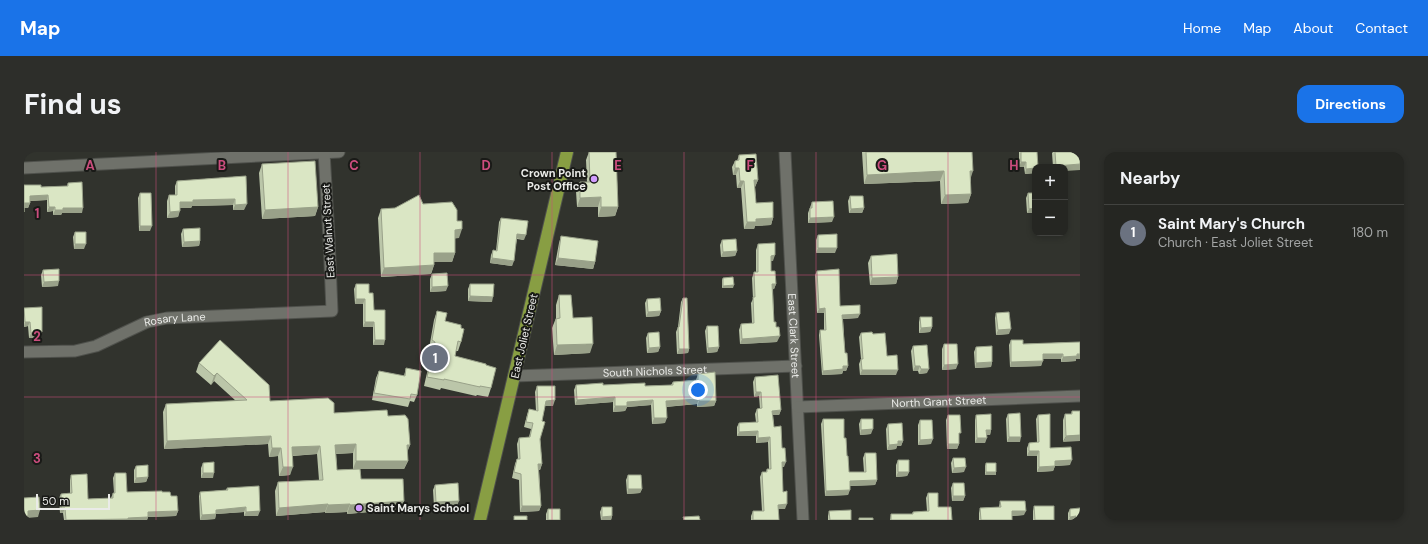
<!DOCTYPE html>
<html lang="en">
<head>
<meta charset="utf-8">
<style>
  body { margin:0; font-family:"DM Sans",sans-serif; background:#2d2e2a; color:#f1f3f6 }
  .controls { position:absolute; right:12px; top:12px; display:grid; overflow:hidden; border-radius:8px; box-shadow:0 2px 6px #0003 }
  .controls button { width:36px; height:36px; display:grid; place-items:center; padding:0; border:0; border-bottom:1px solid #424340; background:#252622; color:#f1f3f6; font:20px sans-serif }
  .scale { position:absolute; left:12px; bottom:10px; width:74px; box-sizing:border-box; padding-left:4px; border:2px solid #eaebe8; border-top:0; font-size:11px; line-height:14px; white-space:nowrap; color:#eaebe8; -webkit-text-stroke:3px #191a17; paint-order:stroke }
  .you { position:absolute; left:674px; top:238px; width:14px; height:14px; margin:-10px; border:3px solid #fff; border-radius:50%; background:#1a73e8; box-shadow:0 0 0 6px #1a73e833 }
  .badge { display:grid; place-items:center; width:26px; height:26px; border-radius:50%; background:#1a73e8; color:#fff; font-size:13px; font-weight:700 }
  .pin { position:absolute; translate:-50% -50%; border:2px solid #fff; box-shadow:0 1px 4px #0006 }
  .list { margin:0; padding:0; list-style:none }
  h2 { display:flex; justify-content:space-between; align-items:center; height:52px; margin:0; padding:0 16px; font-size:17px }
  h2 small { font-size:13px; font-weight:400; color:#a3a5a5 }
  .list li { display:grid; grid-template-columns:26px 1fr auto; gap:12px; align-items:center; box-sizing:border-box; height:56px; padding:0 16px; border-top:1px solid #424340 }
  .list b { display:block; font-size:15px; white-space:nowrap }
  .list p { margin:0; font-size:13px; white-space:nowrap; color:#a3a5a5 }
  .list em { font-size:13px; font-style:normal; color:#a3a5a5 }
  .map { position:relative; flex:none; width:1056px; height:368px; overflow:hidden; border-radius:12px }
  header { display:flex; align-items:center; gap:24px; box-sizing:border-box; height:56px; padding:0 20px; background:#1a73e8; color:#fff }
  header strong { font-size:19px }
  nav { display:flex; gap:22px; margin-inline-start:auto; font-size:14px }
  .intro { display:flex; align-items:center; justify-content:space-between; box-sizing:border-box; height:96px; padding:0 24px }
  h1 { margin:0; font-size:28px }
  .button { padding:10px 18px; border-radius:12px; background:#1a73e8; color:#fff; font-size:14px; font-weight:700 }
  main { display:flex; gap:24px; padding:0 24px }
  aside { flex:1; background:#252622; border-radius:12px; box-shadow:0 2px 6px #0003 }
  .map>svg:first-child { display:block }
</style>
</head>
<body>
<header>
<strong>Map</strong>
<nav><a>Home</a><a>Map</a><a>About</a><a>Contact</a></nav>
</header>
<div class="intro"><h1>Find us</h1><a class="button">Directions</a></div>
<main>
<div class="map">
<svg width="1056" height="368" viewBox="0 0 1056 368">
  <rect width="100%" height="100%" fill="#31332d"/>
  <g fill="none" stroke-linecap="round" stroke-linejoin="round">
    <g stroke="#4f514c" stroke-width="13">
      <g id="street">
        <path id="s1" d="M761,0L779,368"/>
        <path d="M0,16L315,0"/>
        <path id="s2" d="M0,200L51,199L72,194L123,170L143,166L308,159L305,86L300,0"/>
        <path id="s3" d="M490,224L772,214"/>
        <path id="s4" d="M774,255L1056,244"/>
      </g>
    </g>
    <g stroke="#4f514c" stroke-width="14">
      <path id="primary" d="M456,368L543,0"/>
    </g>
    <use href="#street" stroke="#6f716a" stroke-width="11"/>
    <use href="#primary" stroke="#889e43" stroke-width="12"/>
  </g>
  <path fill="#bbc6a9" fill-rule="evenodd" d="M565,0H592L594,55L591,64L574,65V55H553L552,39L556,30H563L562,8Z
    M838,0H948L947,26V42L944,51L917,52L916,29L840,32Z
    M995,0H1013L1011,15V21L1001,22L1000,15H995Z
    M1029,0H1056V22V18L1041,15H1029L1028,1Z
    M715,3L734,28L731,35L732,51L749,66L747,73L731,74L730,77H720L717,36H713L712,23H709L708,15L711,9H713Z
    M238,12L294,55L291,64L238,67L235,21Z
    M222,24L220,58H209V53L168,54L167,56H156L154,65L143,66V49L145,43H151V34L153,29Z
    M44,31L58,61H38L37,63H29V59L23,60V48L6,49V51L4,56H0V61V33L17,35L43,34Z
    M116,41L126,79H115L114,46Z
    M1004,41L1011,61H1003L1002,46Z
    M826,44L840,56L838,61H825L824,49Z
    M788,50L808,70L784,71V61Z
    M399,52L433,69L435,86H431V101L428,110H410V113L407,122L357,125L354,66L357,57L371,56Z
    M477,66L500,88L493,87L488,114L466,111L467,103L469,98L472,99L475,70Z
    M159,77L176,89L175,94L158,95L157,82Z
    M51,80L60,97H50L49,85Z
    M794,83L811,101H792V88Z
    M537,84L571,110L569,117L531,113L535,91Z
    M698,88L713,99L711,104L697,105L696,93Z
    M734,92L749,109H747V119L752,132L750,137H749L750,170L753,190L716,192L715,178L717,172L728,171L727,151L729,147L728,126L730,120H732V98Z
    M847,104L874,125L872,132L846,133L844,111Z
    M19,118L34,134L18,135L17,123Z
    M793,119L816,154L834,166L819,167L821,201L824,214L822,219H819L818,222L798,223L795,183L796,178H800V161H793L791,123Z
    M408,122L422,139L406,140V127Z
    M699,126L709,136H698V128Z
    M332,132L345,141L360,193H349V175H339V152H331L330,137Z
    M446,132L468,150L444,149V137Z
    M535,143L549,166L566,201L530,203L528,176L532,166V153Z
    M659,146L665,197L664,201L653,202L652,180L654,175L657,150Z
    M623,147L637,159L635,164L622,165L621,151Z
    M0,156L17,185L5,186L4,174L0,175Z
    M413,159L421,169L437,176V190L434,199H432L431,204L462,213L467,236L464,245L453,243L452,244L417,236L416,238L400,234L408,199L405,197L410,168Z
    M972,161L985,182L972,183L971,166Z
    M896,165L908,175L906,180L895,181V170Z
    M683,174L695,195L693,200L683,201L681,179Z
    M624,181L636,195L634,200L623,201L622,186Z
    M837,181L849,182L863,204L872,223H836L835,212L837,207L835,185Z
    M987,188L999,192L1056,190V207H1052V209L1037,210V207H1019L1017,214L986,215L985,193Z
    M920,192L932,217L918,218V197Z
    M889,194L903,221L895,222L894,219H889L887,199Z
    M952,195L968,210L967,215L951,216L950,200Z
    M175,211L246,249L310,261L364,264L386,293L383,299L384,309L380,317H336L337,327L380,349L377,357L323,362V360L301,361V360L252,364L251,339L254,330L295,328L293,302L269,304L266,323L255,324L254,304L245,305L244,292L140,297L139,260L142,252L212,249L190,229L187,233L172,220ZM329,301V317L313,318L312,302Z
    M382,216L393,243L390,250L386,249L384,255L348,248L352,226L355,219L380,224Z
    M674,222L692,249L690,254L673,255V252L642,255L641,271L628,272L627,253L603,255L601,259L589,260V250L551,253L550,238L552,233L621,234L647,233L649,230L672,228Z
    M731,225L757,258L755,263H749L750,275L758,296L760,315H758L759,340L761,357H754L755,368H727V364L729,359H738L736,325L738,320H742L743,317H745L744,290L732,291V284H713V275L715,271L732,270L731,262L733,257H736L735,244L730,245L729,230Z
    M513,234L529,254H521L518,269L516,287L518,312L516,318H515L517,354L515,359L496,360L495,328L488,326L491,312L493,307H494L493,292L495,286L505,285L507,277L500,275L503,263L505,257L512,259L511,240Z
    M1048,259H1056L1039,290V268L1041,262H1047Z
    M984,262L996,290H983L982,267Z
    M924,263L935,286V292L933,297H923L922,268Z
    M952,263L967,278L966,283H962L961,291H951V268Z
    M1014,263L1026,296L1046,313L1031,314L1029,319L1013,320V304H1003V296L1005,291L1013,290L1012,267Z
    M799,267L823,304L825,320H840L839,306L841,301L853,328L851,333L826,334L824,343L801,344L797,272Z
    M837,267L847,282L836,283L835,272Z
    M896,268L907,292L894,293V273Z
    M864,272L879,289L877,294H873L872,297L863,298L862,277Z
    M929,306L940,320L928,321L927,311Z
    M874,308L885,320L883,324L872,325V313Z
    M179,311L189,326H177V316Z
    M962,311L972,323H961V314Z
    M112,314L124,325L122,330L110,331V318Z
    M91,321L103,340H138L147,344L154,359L152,364L124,365L123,368H40L39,361H36L35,346L37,342L46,341V328L47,323L64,347L87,346L89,341H90L89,326Z
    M604,323L618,337L616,341L603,342L602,328Z
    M929,331L941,344L939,349H928L927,336Z
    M411,333L433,354L410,355L409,338Z
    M203,336L234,364H220V360L192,362L191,367L176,368L175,344L176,340L202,338Z
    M904,341L914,355L928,368H866L867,362H888L889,360L903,359L902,346Z
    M976,349L1000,363L988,364V368H955V361L956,356L975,355Z
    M1010,354L1030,368H1009V359Z
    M578,355L588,364L587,368H577L576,360Z
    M524,357L536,368H522V362Z
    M1046,357L1056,368H1044V361Z
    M805,359L827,368H804V364Z"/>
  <path fill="#99a189" d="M997,10H1002L1000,15H995Z
    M1056,12V18L1041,19V15H1031L1032,14Z
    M711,16H715L712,23H709Z
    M1011,16V21L1001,22L1002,17Z
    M920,19L916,29L840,32L843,23Z
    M946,19H949L946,28Z
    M730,28H734L731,35H728Z
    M716,29H720L717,36H713Z
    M947,42L944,51L917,52L921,43Z
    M24,43L23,48L4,49L6,44Z
    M577,45L574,55H553L556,46Z
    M211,47L209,53L168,54L167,56H154L156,50L169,48Z
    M0,51H6L4,56H0Z
    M223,52L220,58H209L211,53Z
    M25,55H31L29,59L23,60Z
    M294,55L291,64L238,67L241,58Z
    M577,55H594L591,64L574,65Z
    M39,56H59L58,61H38L37,63H29L31,58Z
    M840,56L838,61H825L827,57Z
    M1011,56V61H1003L1005,57Z
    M156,59L154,65L143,66L146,60Z
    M810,65L808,70L784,71L786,66Z
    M749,66L747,73L731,74L730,77H720L723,70L732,67Z
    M116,74H128L126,79H115Z
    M438,77L435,86L428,87L431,78Z
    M493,82L502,83L500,88L492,86Z
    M176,89L175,94L158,95L160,90Z
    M51,92H62L60,97H50Z
    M794,96H813L811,101H792Z
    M713,99L711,104L697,105L699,100Z
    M410,101H431L428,110H406Z
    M751,103L749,109H745L747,104Z
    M468,106L490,109L488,114L466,111Z
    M534,106L571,110L569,117L531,113Z
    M410,113L407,122L357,125L360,116Z
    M874,125L872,132L846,133L848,126Z
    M35,129L34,134L18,135L20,130Z
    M748,132H752L750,137L746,138Z
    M710,133L709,136H698L699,134Z
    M424,134L422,139L406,140L408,135Z
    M446,144L469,145L468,150L444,149Z
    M332,147H341L339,152H331Z
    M801,156L800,161H793L795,157Z
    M637,159L635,164L622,165L624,160Z
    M836,162L834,166L817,167L818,163Z
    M1,170H6L4,174L0,175Z
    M341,170H350L349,175H339Z
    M908,175L906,180L895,181L897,176Z
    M987,177L985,182L972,183L974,178Z
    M18,180L17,185L5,186L7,181Z
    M756,184L753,190L716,192L718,187Z
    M351,188H361L360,193H349Z
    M569,192L566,201L530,203L533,193Z
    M636,195L634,200L623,201L625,196Z
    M695,195L693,200L683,201L684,196Z
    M655,197H665L664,201L653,202Z
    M1019,202H1039L1037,207H1017Z
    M1056,202V207H1052V209L1037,210L1039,205Z
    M1019,209L1017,214L986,215L987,210Z
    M968,210L967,215L951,216L952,211Z
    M934,212L932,217L918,218L920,213Z
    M819,214H824L822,219H819L818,222L798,223L799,219Z
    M891,214H896L894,219H889Z
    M897,217H905L903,221L895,222Z
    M838,218H874L872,223H836Z
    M193,221L190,229L187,233L190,224Z
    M732,240H737L735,244L730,245Z
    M591,245L589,250L551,253L553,248Z
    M675,247L673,252L640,255L642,249Z
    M531,248L529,254H520L522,249Z
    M629,248L627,253L603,255L601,259L589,260L591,254L603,250Z
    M675,249H692L690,254L673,255Z
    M757,258L755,263H747L748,259Z
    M630,266H643L641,271L628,272Z
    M849,277L847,282L836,283L837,278Z
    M962,278H967L966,283H960Z
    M734,279L732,284H713L715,280Z
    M1056,283V289L1039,290L1042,284Z
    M247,284L244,292L140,297L143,289Z
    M746,285L744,290L732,291L734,286Z
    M985,285H997L996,290H983Z
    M953,286H963L961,291H951Z
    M909,287L907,292L894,293L896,288Z
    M874,289H879L877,294H873L872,297L863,298L865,293Z
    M332,292L329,301L308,302L311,293Z
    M924,292H935L933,297H923Z
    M383,293H386L383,301Z
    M296,294L293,302L265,304L268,295Z
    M248,296H257L254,304L245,305Z
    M1005,299H1015L1013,304H1003Z
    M1048,308L1046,313L1029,314L1031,309Z
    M332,309H384L380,317H329Z
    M758,310H762L760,315H756Z
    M514,312H518L516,318L512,317Z
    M1031,314L1029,319L1013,320L1015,315Z
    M259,315H269L266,323L255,324Z
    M942,315L940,320L928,321L930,316Z
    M874,320H885L883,324L872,325Z
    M962,320H972V323H961Z
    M179,321H190L189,326H177Z
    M124,325L122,330L110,331L112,326Z
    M853,328L851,333L824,334L826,329Z
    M604,337H618L616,341L603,342Z
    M826,338L824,343L801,344L802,339Z
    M929,344H941L939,349H928Z
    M380,349L377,357L323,362L326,353Z
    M435,349L433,354L410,355L412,350Z
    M304,352L301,360L252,364L255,356Z
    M326,352L323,360L301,361L304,353Z
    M763,352L761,357H752L754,353Z
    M498,354H517L515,359L496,360Z
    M222,355L220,360L192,362L191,367L176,368L178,363L192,358Z
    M37,356H41L39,361H36Z
    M16,358L14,365L3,366L2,368H0V364L4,359Z
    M154,359L152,364L124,365L123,368H62L104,366L124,360Z
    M236,359L234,364H220L222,360Z
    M988,359H1002L1000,363L986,364Z
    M588,364L587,368H577L578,365Z
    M1052,364L1050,368H1045L1046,365Z"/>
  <path fill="#dae6c4" stroke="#99a189" d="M565,0H592L594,55H577V45L556,46V30H566Z
    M842,0H948L949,19H946L947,42L921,43L920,19L843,23Z
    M997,0H1013L1014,15H1011V16L1002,17V10H997Z
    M1031,0H1056V12L1032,14Z
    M732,2L734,28H730L732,51L749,50V66L732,67V70H723L720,29H716L715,16H711V9L715,8V3Z
    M291,9L294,55L241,58L238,12Z
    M222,24L223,52L211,53V47L169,48V50H156V59L146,60L145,43H153V29Z
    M58,30L59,56H39V58H31V55H25L24,43L6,44V51H0V60V33H17V35L44,34V31Z
    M116,41H127L128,74H116Z
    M1004,41H1011V56L1005,57Z
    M395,43L399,52L428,50L433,58V69H438V77L431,78V101H410V113L360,116L357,57L371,56Z
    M826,44H839L840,56L827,57Z
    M809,49L810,65L786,66V56H788V50Z
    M477,66L504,69L502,83L493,82L490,109L468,106L469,98L473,99Z
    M176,76V89L160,90L159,77Z
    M51,80H62V92H51Z
    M813,82V96H794V83Z
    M537,84L574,89L571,110L534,106Z
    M712,87L713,99L699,100L698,88Z
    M751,91V103L747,104V119H751L752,132H748L750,170H752V175H755L756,184L718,187L717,172L730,171L729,145H731L730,120H734V92Z
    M873,102L874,125L848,126L847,104Z
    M35,117V129L20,130L19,118Z
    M815,117L816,154L836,153V162L818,163L821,201H823L824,214H819V217L799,219L796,178H802L801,156L795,157L793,119Z
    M423,121L424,134L408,135V122Z
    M709,125L710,133L699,134V126Z
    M332,132H345V141H349L350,158H361V188H351L350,170H341V147H332Z
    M446,132H470L469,145L446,144Z
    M535,143H547L549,166L568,165L569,192L533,193L532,167L536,166Z
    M636,146L637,159L624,160L623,147Z
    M659,146H663L665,197H655L654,175H655Z
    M18,155V180L7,181L6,170H1L0,156Z
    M413,159L423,161L421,169L437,173V176L440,177L437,190L434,189L431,204L462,212V213L472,216L467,236L456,234V235L420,227V228L403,225L411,190L408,188Z
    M985,160L987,177L974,178L972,161Z
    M896,165H908V175L897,176Z
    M683,174H694L695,195L684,196Z
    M635,180L636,195L625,196L624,181Z
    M848,180L849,182L861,181L863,204L873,203L874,218H838L837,207H839L837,181Z
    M196,188L245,233L246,249L304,246L310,251V261L363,258L364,264L381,263L384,267L386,293H383L384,309H332V292L311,293L313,318L336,317L337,327H379L380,349L326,353V352L304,353V352L255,356L254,330L299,328L296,294L268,295L269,315H259L257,296H248L247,284L143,289L142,252L223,248L193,221L190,224L175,211Z
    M987,188H999V192L1056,190V202H1053V204L1039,205V202H1019V209L987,210Z
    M920,192H933L934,212L920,213Z
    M903,193L905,217H897L896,214H891L889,194Z
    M968,194V210L952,211V195Z
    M382,216L397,219L393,243L387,242L386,247L350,241L355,219L381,224Z
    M691,220L692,249H675V247L642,249L643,266H630L629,248L603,250V254H591V245L553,248L552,233L579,231V233L621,231V234L649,233V230L674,228V222Z
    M754,223L757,258L748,259L750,275L757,274L758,296H761L762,310H758L759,340L763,339V352L754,353L755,368H729V359H740L738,320H743V317H747L746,285L734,286V279L715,280V271L734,270L733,257L738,256L737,240H732L731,225Z
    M513,234H531V248L522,249L518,269L521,270L516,287L518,312H514L517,354H498L497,322L490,320L493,307H496L495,286L506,285L509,271L502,270L505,257L514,259Z
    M1048,259H1056V283L1042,284L1041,262H1048Z
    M996,261L997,285H985L984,262Z
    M967,262V278H962L963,286H953L952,263Z
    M1026,262V296L1047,295L1048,308L1031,309V314L1015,315V299H1005V291L1015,290L1014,263Z
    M924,263H936L937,281H935V292H924Z
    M799,267H820V286H822L823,304H824L825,320H842L841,301H852L853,328L826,329V338L802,339Z
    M837,267H849V277L837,278Z
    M896,268H908L909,287L896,288Z
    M878,271L879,289H874V292L865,293L864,272Z
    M929,306H941L942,315L930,316Z
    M874,308H885V320H874Z
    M190,310V321H179V311Z
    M962,311H972V320H962Z
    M124,313V325L112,326V314Z
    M91,321H102L103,340L138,339V340H146L147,344H153L154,359L124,360V365L104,366V367L42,368L41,356H37V342L48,341L47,323L63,322L64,347L89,346V341H91Z
    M604,323H617L618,337H604Z
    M434,331L435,349L412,350L411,333Z
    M929,331H940L941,344H929Z
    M235,334L236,359L222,360V355L192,358V362L178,363L176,340L204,338L203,336Z
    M904,341H914V355H927L928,368H867V362H889V360L905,359Z
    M15,345L16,358L4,359V364H0V346Z
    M976,349H1001L1002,359H988V368H957L956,356L977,355Z
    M1010,354H1030V368H1011Z
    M578,355H588V364L578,365Z
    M1056,356V368H1052V364L1046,365V357Z
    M524,357H536V368H524Z
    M827,358V368H806L805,359Z
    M490,364H503V368H490Z
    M675,364L676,368H660L659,365Z
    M835,366H849V368H835Z"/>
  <path fill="none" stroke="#cc4d7e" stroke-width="1" stroke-opacity="0.55" d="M132,0V368M264,0V368M396,0V368M528,0V368M660,0V368M792,0V368M924,0V368M0,123H1056M0,245H1056"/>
  <g fill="#d19dfe" stroke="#191a17" stroke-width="1.5">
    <circle cx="570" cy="27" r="4"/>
    <circle cx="335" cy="356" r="4"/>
  </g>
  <g text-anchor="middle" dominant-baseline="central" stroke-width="4" stroke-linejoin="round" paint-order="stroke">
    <g font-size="11" font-weight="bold" fill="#eaebe8" stroke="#191a17" text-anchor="end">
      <text x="562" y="21">Crown Point<tspan x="562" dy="13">Post Office</tspan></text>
      <text x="343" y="356" text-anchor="start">Saint Marys School</text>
    </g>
    <g font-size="11" fill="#eaebe8" stroke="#191a17">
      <text transform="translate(304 79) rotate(-93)">East Walnut Street</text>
      <text stroke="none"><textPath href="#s2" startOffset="157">Rosary Lane</textPath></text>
      <text transform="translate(500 184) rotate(-77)">East Joliet Street</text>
      <text stroke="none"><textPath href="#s1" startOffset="184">East Clark Street</textPath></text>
      <text stroke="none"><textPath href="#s3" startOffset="141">South Nichols Street</textPath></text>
      <text stroke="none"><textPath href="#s4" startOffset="141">North Grant Street</textPath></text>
    </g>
  </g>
  <g font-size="13" text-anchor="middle" font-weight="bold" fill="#cc4d7e" stroke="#191a17" stroke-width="4" stroke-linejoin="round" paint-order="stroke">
    <text x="66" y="18">A</text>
    <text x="198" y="18">B</text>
    <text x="330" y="18">C</text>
    <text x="462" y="18">D</text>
    <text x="594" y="18">E</text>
    <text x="726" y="18">F</text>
    <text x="858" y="18">G</text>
    <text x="990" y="18">H</text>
    <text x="13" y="66">1</text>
    <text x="13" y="189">2</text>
    <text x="13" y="311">3</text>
  </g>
</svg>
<div class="controls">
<button>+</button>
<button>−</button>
</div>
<div class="scale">50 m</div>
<div class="you"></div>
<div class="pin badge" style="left:411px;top:206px;background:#6b7280">1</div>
</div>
<aside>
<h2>Nearby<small></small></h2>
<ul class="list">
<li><span class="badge" style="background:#6b7280">1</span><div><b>Saint Mary's Church</b><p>Church · East Joliet Street</p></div><em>180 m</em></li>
</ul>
</aside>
</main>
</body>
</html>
